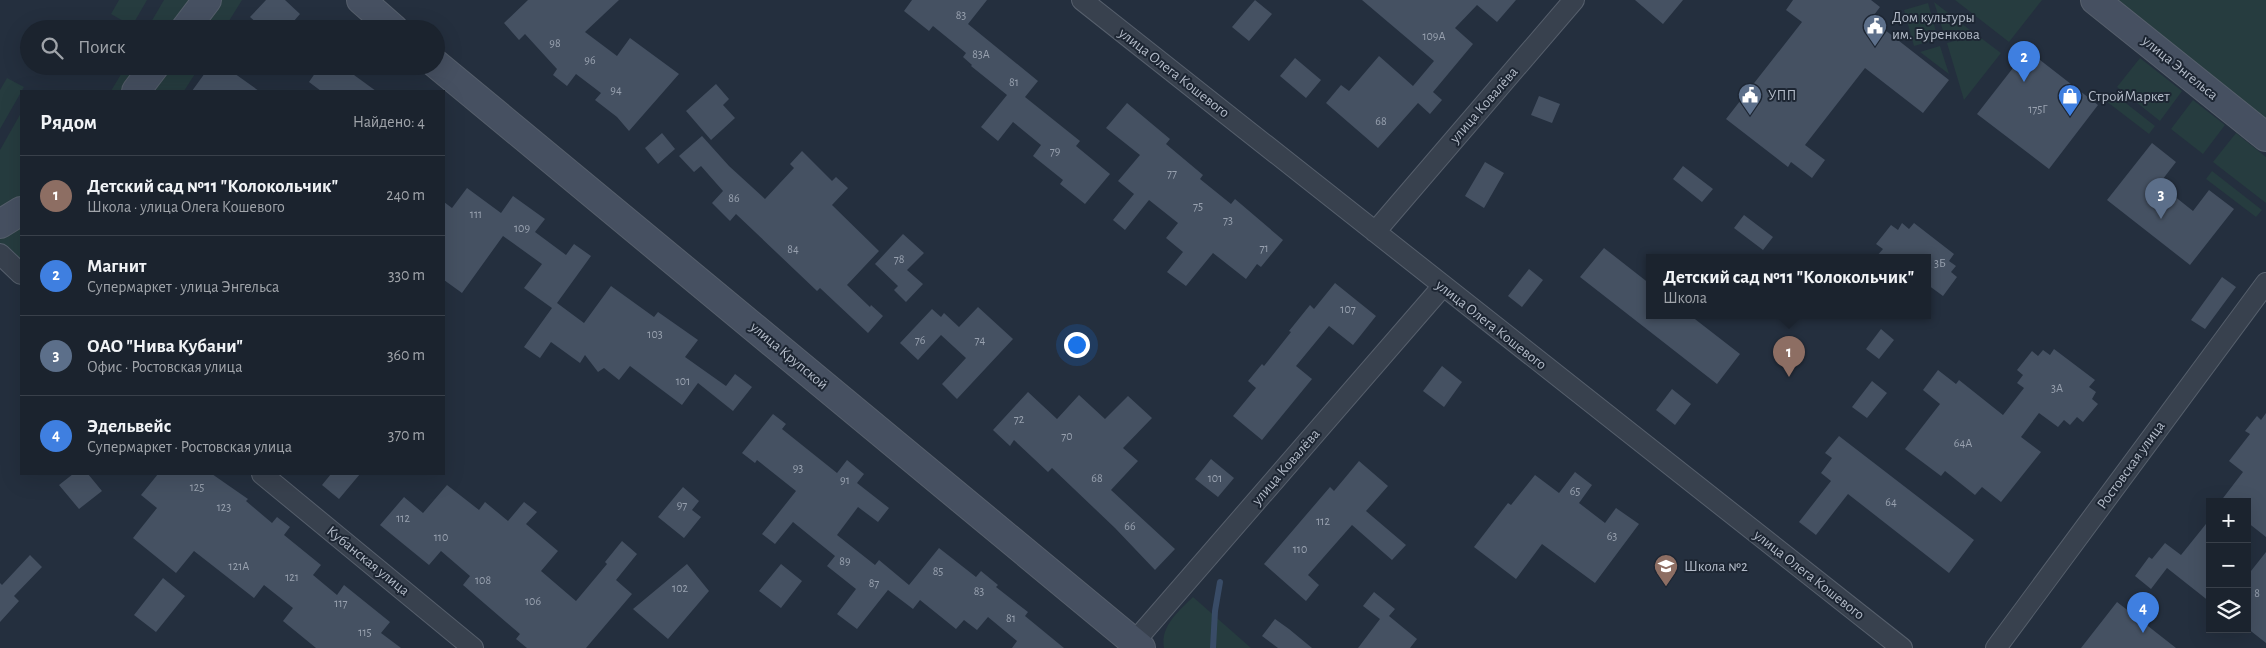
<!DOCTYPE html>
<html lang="ru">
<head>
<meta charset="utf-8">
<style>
  body { margin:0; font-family:"Alegreya Sans",sans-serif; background:#242b36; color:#f1f3f6 }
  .controls { position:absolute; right:15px; bottom:15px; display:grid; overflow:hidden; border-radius:0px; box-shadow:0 5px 20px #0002 }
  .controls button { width:45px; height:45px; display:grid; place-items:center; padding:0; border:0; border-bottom:1px solid #39404a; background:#1b232e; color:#f1f3f6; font:25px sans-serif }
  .you { position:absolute; left:1076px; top:344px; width:18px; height:18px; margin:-12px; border:4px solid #fff; border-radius:50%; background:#1a73e8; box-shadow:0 0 0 8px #1a73e833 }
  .badge { display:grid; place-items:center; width:32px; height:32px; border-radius:50%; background:#b45309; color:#fff; font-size:16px; font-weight:700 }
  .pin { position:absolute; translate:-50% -41px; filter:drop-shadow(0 1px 2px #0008) }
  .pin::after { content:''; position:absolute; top:26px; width:18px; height:15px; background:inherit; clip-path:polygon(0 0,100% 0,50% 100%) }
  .popup { position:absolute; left:1646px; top:254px; width:285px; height:65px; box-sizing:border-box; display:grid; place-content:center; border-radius:0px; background:#1b232e; filter:drop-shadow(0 1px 4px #0005); font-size:16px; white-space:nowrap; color:#a0a4aa }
  .popup b { font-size:19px; color:#f1f3f6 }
  .popup::after { content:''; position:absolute; left:50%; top:100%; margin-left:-10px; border:10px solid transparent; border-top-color:#1b232e }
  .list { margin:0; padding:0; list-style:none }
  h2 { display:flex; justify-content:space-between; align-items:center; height:65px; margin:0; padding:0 20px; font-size:21px }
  h2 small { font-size:16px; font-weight:400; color:#a0a4aa }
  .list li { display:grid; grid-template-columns:32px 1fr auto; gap:15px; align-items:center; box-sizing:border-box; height:80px; padding:0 20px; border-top:1px solid #39404a }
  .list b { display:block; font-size:19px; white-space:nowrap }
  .list p { margin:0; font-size:16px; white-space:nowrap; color:#a0a4aa }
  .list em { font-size:16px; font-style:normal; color:#a0a4aa }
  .icon { flex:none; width:28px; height:28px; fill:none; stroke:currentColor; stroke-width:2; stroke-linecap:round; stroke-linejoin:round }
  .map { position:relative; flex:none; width:2266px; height:648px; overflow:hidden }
  .search { position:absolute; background:#1b232e; box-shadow:0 5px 20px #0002; left:20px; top:20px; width:425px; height:55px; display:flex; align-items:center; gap:12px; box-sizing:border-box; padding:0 18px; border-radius:28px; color:#a0a4aa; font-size:19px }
  .panel { position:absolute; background:#1b232e; box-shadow:0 5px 20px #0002; left:20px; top:90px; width:425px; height:385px; border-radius:0px }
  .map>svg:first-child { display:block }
</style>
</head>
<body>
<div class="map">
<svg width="2266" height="648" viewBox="0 0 2266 648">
  <rect width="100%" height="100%" fill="#242f3e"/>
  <path fill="#263c3f" d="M119,0H147L132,26L111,14Z
    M164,0H196L175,29H147Z
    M219,0H242L224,29H196Z
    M1955,0H2042L2009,42Z
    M2113,0H2266V121Z
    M1934,2L1970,30L1945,37Z
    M1928,3L1938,39L1914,46L1904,10Z
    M1977,35L2001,53L1964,100L1947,43Z
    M1940,46L1949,74L1920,52Z
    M2140,58L2182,91L2160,121L2117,87Z
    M126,66H146L126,91H111Z
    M166,66H200L184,91H146Z
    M7,78L24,87L0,129V90Z
    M2113,93L2155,126L2149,134L2106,101Z
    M2193,100L2225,125L2203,154L2171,129Z
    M21,113V197L0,208V150Z
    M2236,133L2266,157V203L2213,162Z
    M2212,171L2262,210L2256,217L2206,179Z
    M21,222V265L0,244V235Z
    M1193,597L1251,648H1164C1160,626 1179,611 1193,597Z"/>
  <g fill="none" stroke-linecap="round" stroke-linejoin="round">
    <path stroke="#394c67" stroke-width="6" d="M1213,648L1215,611L1220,582"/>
  </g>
  <path fill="#455162" d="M266,0H285L300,14L287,29H264L250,17Z
    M528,0H619L585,32L617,56L630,38L679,74L629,131L617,117L595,100L601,93L576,74L567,86L553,75L557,69L525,34L519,40L504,23Z
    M912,0H987L968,24L1038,81L1025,97L1080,141L1076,146L1110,174L1085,204L1060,184L1063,180L1033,156L1041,145L1013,122L998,141L981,127L1007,95L971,66L972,65L963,57L966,53L933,26L929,31L904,11Z
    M1255,0L1272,14L1249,41L1232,27Z
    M1362,0H1516L1497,22L1477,5L1455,28L1473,44L1433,92L1442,100L1430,114L1418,103L1378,148L1326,103L1341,85L1349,91L1379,56L1413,86L1434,61Z
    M1635,0H1683L1663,24Z
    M1793,0H1871L1880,7L1871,19L1949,80L1923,113L1865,68L1805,145L1825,160L1812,178L1791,162L1788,167L1726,119L1802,22L1786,10Z
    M2027,50L2098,105L2049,169L1977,114Z
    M1295,58L1321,80L1306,98L1280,76Z
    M210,66H224L259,91H192Z
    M320,66H360L354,75L376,91H321L309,82Z
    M716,84L729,99L723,105L735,118L711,140L686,111Z
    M1539,96L1560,104L1552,123L1531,115Z
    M1127,103L1170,139L1166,144L1203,175L1200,179L1231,204L1235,199L1283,240L1261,267L1257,264L1246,279L1213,253L1186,286L1167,272L1183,252L1166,238L1178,223L1149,200L1125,230L1113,220L1134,194L1118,181L1140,155L1106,128Z
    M662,133L675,149L658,164L645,148Z
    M702,136L729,166L765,199L794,168L790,164L802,151L832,181L836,177L848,188L832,205L879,251L847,285L870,307L871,305L883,316L868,333L820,288L817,291L736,214L730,221L712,203L723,191L701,166L694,172L679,156Z
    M2152,143L2176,162L2159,184L2193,211L2209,190L2234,209L2190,265L2107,200Z
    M1485,162L1504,173L1484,208L1465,196Z
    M1683,166L1713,189L1702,202L1673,179Z
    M467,188L501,213L513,196L545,219L535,232L566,255L574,244L591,256L557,303L584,323L611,286L654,317L658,312L698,340L685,357L726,386L735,374L752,387L733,411L698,383L682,405L630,366L619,380L604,368L598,372L585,355L580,363L551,342L540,358L524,347L552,308L524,288L542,264L503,236L462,293L444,280V202L452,208Z
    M1744,215L1773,237L1763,250L1734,228Z
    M1902,223L1909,229L1914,223L1954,254L1949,261L1956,266L1951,272L1957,277L1943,296L1928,285V258H1875L1883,249L1876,244L1891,225L1898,230Z
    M903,234L924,253L907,270L923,284L906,302L894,290L898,286L875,264Z
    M1604,248L1650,284V316H1691L1740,354L1717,384L1580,277Z
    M1529,269L1543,280L1522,307L1508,296Z
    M2222,277L2236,287L2205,329L2191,320Z
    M1335,283L1376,316L1353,345L1329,326L1296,366L1312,379L1262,440L1233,416L1256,388L1248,381L1262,364L1264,366L1291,332L1289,331L1310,305L1314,309Z
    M978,307L1013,339L957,399L942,384L966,358L941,335L918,360L900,343L932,309L941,317L944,313L959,327Z
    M1881,329L1894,340L1879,359L1866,349Z
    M2054,349L2095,380L2089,387L2096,392L2092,399L2098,404L2083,422L2077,417L2070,425L2064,420L2058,427L2039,413L2021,437L2041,452L2001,502L1982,487L1975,495L1945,471L1941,476L1905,449L1940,404L1923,390L1938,370L1956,384L1959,380L2003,415L2024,388L2017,383L2023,375L2017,370L2032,351L2038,356L2043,350L2050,355Z
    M1442,366L1462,382L1444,407L1423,391Z
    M1872,381L1887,393L1867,418L1852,407Z
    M1672,389L1691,404L1675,425L1656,410Z
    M1028,392L1057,419L1079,395L1105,419L1128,396L1152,418L1123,448L1138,461L1111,490L1175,549L1155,570L1115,528L1052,468L1048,472L1014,440L1010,446L993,430Z
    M2266,413V537L2247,522V502H2220L2243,472L2229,461L2250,434L2245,431L2257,416L2261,420Z
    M773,414L786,424L782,429L837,473L847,460L864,474L857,483L889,508L878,522L858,507L837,535L875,565L879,560L909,585L939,548L976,577L981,571L998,585L996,587L1028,612L1025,616L1064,648H1012L1017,641L988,617L977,630L964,620L956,629L920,600L913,609L888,590L857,629L837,614L856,589L827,566L835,556L793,522L775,544L762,534L796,491L757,460L755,463L742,453Z
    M1839,436L1974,540L1949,573L1848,494L1816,535L1799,522L1831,481L1821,473L1832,458L1825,453Z
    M1211,459L1234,478L1218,497L1195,479Z
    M1359,461L1388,486L1366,511L1406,545L1392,560L1352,525L1308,575L1319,585L1306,601L1264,564L1330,487L1334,491Z
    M1575,472L1592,485L1579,503L1605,523L1616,508L1639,524L1595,583L1542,544L1516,579L1474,547L1508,503L1511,505L1535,475L1559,493Z
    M73,474H88L102,491L79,509L59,485Z
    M158,474H212L248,499L246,501L272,523L277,517L290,527L284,535L321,565L313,575L337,595L344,585L390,622L381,633L401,648H316L283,621L293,608L264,585L254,598L194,551L176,573L133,538L157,508L141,495Z
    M331,474H360L339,499L322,485Z
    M447,485L479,510L485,502L508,521L524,502L537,512L526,524L558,551L541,571L576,601L607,564L605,562L622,541L637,554L616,580L632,594L586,648H527L516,639L520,634L463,585L470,576L441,551L429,565L380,525L404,497L423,513Z
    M683,487L699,501L692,510L701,517L684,538L658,517Z
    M2210,519V602L2167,568L2151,589L2135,576L2149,557L2152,559L2165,543L2181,555Z
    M2266,552V643L2247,628V576Z
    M30,555L42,567L14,596L19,601L0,622V583L2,585Z
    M687,564L709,591L668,639L633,609Z
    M781,564L802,581L781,608L759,591Z
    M163,578L185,596L156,632L134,615Z
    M1374,592L1395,609L1389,616L1417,639L1410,648H1358L1380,619L1363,606Z
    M2117,602L2139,619L2176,648H2081Z
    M1275,619L1289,629L1312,648H1278L1262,636Z"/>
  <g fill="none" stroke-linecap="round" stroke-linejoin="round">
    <g stroke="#565f6c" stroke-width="22">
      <path id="street" d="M1082,0L1902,648
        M1375,232L1574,0
        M0,254L21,274
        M262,474L473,648
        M1129,648L1442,287
        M1996,648L2266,283"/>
    </g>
    <g stroke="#565f6c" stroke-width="30">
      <path id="secondary" d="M361,0L394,29
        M2095,0L2266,137
        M185,29L207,0
        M436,64L1141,648
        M136,91L155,66
        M0,224L21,211"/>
    </g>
    <use href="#street" stroke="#38414e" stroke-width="20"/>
    <use href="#secondary" stroke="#465061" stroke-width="28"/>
  </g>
  <defs>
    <g id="civic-pin" transform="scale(1.25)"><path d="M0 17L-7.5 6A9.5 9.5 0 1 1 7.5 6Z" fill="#5c6f8a" stroke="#1d2633"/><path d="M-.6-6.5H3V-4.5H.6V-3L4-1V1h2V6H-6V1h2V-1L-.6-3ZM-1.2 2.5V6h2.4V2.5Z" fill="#fff"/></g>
    <g id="shop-pin" transform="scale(1.25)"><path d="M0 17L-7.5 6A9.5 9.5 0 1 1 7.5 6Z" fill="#3f7fe0" stroke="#1d2633"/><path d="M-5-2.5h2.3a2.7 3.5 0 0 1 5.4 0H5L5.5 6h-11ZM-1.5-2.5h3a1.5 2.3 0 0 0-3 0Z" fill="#fff"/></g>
    <g id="school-pin" transform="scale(1.25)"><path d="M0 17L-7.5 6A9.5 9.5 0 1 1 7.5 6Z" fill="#8d6e63" stroke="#1d2633"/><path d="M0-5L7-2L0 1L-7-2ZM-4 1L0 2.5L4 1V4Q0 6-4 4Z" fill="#fff"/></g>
  </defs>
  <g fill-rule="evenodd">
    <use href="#civic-pin" x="1875" y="26"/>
    <use href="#civic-pin" x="1750" y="95"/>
    <use href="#shop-pin" x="2070" y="96"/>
    <use href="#school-pin" x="1666" y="566"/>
  </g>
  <g text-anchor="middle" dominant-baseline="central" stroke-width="4" stroke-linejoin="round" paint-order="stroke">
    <g font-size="12" fill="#98a1af">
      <text x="961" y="15">83</text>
      <text x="1434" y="36">109А</text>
      <text x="555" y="43">98</text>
      <text x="981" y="54">83А</text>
      <text x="590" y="60">96</text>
      <text x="1014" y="82">81</text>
      <text x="616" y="90">94</text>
      <text x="2038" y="109">175Г</text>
      <text x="1381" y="121">68</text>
      <text x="1055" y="151">79</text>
      <text x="1172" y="173">77</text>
      <text x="734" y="198">86</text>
      <text x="1198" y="206">75</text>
      <text x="476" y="214">111</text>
      <text x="1228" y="220">73</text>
      <text x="522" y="228">109</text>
      <text x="1264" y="248">71</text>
      <text x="793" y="249">84</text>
      <text x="899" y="259">78</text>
      <text x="1940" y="263">3Б</text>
      <text x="1348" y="309">107</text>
      <text x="655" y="334">103</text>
      <text x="920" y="340">76</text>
      <text x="980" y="340">74</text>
      <text x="683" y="381">101</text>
      <text x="2057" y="388">3А</text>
      <text x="1019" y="419">72</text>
      <text x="1067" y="436">70</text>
      <text x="1963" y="443">64А</text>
      <text x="798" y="468">93</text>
      <text x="1097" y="478">68</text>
      <text x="1215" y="478">101</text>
      <text x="845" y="480">91</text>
      <text x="197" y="487">125</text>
      <text x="1575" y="491">65</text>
      <text x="1891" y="502">64</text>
      <text x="682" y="505">97</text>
      <text x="224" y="507">123</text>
      <text x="403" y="518">112</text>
      <text x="1323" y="521">112</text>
      <text x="1130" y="526">66</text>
      <text x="1612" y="536">63</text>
      <text x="441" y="537">110</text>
      <text x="1300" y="549">110</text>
      <text x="845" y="561">89</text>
      <text x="239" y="566">121А</text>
      <text x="938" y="571">85</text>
      <text x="292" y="577">121</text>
      <text x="483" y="580">108</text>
      <text x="874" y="583">87</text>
      <text x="680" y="588">102</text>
      <text x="979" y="591">83</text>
      <text x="2257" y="593">8</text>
      <text x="533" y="601">106</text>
      <text x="341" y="603">117</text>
      <text x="1011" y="618">81</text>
      <text x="365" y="632">115</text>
    </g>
    <g font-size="15" fill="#b4bcc9" stroke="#1d2633" text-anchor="start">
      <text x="1892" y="17">Дом культуры<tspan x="1892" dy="17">им. Буренкова</tspan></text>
      <text x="1768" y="95">УПП</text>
      <text x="2088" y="96">СтройМаркет</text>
      <text x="1684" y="566">Школа №2</text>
    </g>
    <g font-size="15" fill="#b4bcc9" stroke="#1d2633">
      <text transform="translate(2180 68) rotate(39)">улица Энгельса</text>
      <text transform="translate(1174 73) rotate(38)">улица Олега Кошевого</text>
      <text transform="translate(1484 105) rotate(-49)">улица Ковалёва</text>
      <text transform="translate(1491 325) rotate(38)">улица Олега Кошевого</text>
      <text transform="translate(789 356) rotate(40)">улица Крупской</text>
      <text transform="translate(2131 465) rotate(-54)">Ростовская улица</text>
      <text transform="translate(1286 467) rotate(-49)">улица Ковалёва</text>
      <text transform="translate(368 561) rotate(39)">Кубанская улица</text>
      <text transform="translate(1809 575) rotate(38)">улица Олега Кошевого</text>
    </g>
  </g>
</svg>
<div class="controls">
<button>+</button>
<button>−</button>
<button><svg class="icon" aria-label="layers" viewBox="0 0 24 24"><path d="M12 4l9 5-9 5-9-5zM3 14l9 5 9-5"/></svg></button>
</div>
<div class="you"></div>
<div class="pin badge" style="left:1789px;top:377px;background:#8d6e63">1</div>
<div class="popup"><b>Детский сад №11 &quot;Колокольчик&quot;</b>Школа</div>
<div class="pin badge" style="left:2024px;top:82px;background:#3f7fe0">2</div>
<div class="pin badge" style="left:2161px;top:219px;background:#5c6f8a">3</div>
<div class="pin badge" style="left:2143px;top:633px;background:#3f7fe0">4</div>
<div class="search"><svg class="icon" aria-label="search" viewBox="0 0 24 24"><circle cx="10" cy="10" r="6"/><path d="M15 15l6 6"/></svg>Поиск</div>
<section class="panel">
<h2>Рядом<small>Найдено: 4</small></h2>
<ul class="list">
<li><span class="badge" style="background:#8d6e63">1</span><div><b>Детский сад №11 &quot;Колокольчик&quot;</b><p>Школа · улица Олега Кошевого</p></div><em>240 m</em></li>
<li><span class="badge" style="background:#3f7fe0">2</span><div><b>Магнит</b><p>Супермаркет · улица Энгельса</p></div><em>330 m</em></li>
<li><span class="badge" style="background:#5c6f8a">3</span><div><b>ОАО &quot;Нива Кубани&quot;</b><p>Офис · Ростовская улица</p></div><em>360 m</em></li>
<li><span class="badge" style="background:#3f7fe0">4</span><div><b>Эдельвейс</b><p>Супермаркет · Ростовская улица</p></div><em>370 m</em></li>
</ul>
</section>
</div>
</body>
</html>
